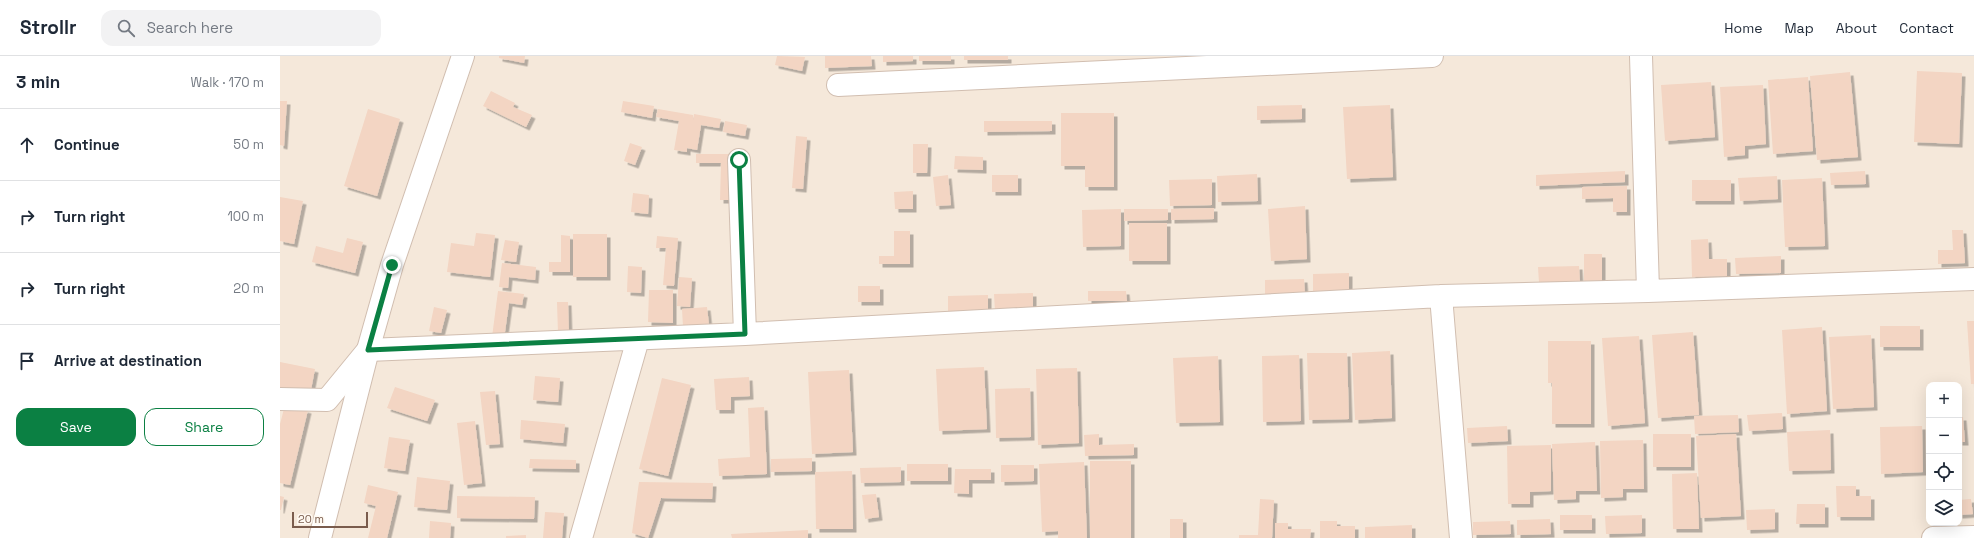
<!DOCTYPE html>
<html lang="en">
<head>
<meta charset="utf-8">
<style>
  body { margin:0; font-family:"Space Grotesk",sans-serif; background:#f2f2f3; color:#1f2937 }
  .controls { position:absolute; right:12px; bottom:12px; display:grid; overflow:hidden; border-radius:8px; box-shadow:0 4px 16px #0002 }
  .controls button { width:36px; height:36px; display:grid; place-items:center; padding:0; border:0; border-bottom:1px solid #e0e1e3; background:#fff; color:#1f2937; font:20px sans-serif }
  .scale { position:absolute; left:12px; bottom:10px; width:76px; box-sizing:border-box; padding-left:4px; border:2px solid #7a5c4d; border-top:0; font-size:11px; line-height:14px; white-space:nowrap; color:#7a5c4d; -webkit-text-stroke:3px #fffaf3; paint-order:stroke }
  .stop { position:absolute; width:12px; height:12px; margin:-9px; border:3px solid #0b8043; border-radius:50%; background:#fff }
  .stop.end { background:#0b8043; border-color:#fff; box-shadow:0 1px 4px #0008 }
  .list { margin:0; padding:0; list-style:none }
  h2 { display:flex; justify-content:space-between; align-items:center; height:52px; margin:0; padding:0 16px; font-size:17px }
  h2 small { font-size:13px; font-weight:400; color:#747a83 }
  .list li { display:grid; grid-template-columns:26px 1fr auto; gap:12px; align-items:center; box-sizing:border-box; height:72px; padding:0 16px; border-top:1px solid #e0e1e3 }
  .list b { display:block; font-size:15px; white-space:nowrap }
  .list em { font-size:13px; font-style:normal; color:#747a83 }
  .actions { display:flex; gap:8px; padding:12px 16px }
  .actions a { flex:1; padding:9px 0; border:1px solid #0b8043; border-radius:12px; text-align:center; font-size:14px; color:#0b8043 }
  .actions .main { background:#0b8043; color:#fff }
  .icon { flex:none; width:22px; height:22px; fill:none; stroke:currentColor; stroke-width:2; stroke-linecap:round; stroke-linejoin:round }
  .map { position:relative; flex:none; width:1694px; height:482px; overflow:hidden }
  header { display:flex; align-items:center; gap:24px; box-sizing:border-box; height:56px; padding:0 20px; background:#fff; border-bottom:1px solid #e0e1e3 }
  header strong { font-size:19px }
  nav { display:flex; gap:22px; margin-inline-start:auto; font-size:14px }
  .search { width:280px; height:36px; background:#f2f2f3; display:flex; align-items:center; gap:10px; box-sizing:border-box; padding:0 14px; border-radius:12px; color:#747a83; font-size:15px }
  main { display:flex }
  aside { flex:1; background:#fff }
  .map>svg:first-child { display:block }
</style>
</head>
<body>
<header>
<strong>Strollr</strong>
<div class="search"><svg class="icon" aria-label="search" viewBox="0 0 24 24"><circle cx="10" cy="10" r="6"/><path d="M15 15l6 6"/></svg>Search here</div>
<nav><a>Home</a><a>Map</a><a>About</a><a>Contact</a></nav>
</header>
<main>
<aside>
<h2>3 min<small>Walk · 170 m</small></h2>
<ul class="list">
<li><svg class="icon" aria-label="ahead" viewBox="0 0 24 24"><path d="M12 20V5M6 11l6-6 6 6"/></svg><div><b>Continue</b></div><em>50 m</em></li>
<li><svg class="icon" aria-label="right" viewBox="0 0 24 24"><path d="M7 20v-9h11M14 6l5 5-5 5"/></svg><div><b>Turn right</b></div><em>100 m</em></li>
<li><svg class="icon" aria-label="right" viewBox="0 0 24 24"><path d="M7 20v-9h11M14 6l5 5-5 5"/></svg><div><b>Turn right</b></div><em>20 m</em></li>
<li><svg class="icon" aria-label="arrive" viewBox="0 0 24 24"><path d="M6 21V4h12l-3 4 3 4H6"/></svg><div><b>Arrive at destination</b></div></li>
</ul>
<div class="actions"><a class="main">Save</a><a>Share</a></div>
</aside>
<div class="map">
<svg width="1694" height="482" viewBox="0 0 1694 482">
  <defs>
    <filter id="shadow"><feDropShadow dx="3.5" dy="3.5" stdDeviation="0" flood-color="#0004"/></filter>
  </defs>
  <rect width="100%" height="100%" fill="#fdf6ec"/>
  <path fill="#f5e8da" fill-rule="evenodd" d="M0,0H1694V482H0ZM1649,329H1679V467H1649Z"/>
  <path fill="#f3d5c3" filter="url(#shadow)" d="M219,0H245L244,7L219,2Z
    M497,0L525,1L522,15L495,9Z
    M545,0H591L592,10L545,12Z
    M603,0H633V5L603,6Z
    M639,0H671V5H639Z
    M684,0H728V4H684Z
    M1637,15L1682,17L1679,88L1634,86Z
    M1570,16L1578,101L1537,104L1530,20Z
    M1528,21L1533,95L1493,98L1488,24Z
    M1431,26L1435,81L1385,85L1381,29Z
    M1483,29L1486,88L1465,90V99L1444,101L1440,31Z
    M211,35L235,47L233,51L252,59L246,71L203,50Z
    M0,45H7L4,90L0,89Z
    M343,45L374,50L372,62L341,56Z
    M1022,49V63L977,64V50Z
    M1110,49L1113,121L1067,123L1063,51Z
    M88,53L120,63L97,140L64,130Z
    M378,53L413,59V64L414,58L441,63L439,72L421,69L417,94L407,92V96L394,94L399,65L376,61Z
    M781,57H834V131H805V110H781Z
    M445,65L467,69L465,80L443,76Z
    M704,65H772V75L704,76Z
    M516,80L527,81L523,133L512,132Z
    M350,87L362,91L355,109L344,105Z
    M633,88H648L647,117H633Z
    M416,98H451L450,144H440L441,107H416Z
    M675,100L703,101V114L674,113Z
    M1345,115V126L1256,130V119Z
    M1585,115L1586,128L1551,129L1550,117Z
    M977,118L978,145L938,146L937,120Z
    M668,119L671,149L656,150L653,121Z
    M712,119H738V136H712Z
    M1497,120L1498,143L1460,145L1458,122Z
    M1542,122L1545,190L1505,191L1502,124Z
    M932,123V149L890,150L889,124Z
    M1412,124H1451V145H1412Z
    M1347,130V156H1333V142L1302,143V131Z
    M633,135V153H615L614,136Z
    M353,137L369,139L368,158L351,156Z
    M0,141L23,145L14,188L0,185Z
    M1025,150L1027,203L991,205L988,153Z
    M934,152V163L891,164V153Z
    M841,153V190L803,191L802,154Z
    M844,153H888V164L844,165Z
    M849,167H887V205H849Z
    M1672,174H1683L1685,207L1658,208V194H1673Z
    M614,175H630V208H599V200H614Z
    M196,177L215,179L210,221L167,216L171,187L194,190Z
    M293,178H327V221H293Z
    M281,179L290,180V216H269V206H281Z
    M377,180L398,182L394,230L383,229L386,192H376Z
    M67,182L83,186L75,217L32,206L36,190L63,197Z
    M1428,183L1429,203H1447V220L1412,221L1411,184Z
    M225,184L239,186L236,206L221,204Z
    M1304,198H1322V225H1304Z
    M1501,200V217L1456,218L1455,202Z
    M222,207L256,211L255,224L229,221L228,232L219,231Z
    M348,210L362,211L361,237L347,236Z
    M1299,210L1300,226L1259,227L1258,211Z
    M1069,217V240H1033V218Z
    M399,221L412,222L410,251L397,250Z
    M1024,223L1025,238L985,240V224Z
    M578,230H600V246H578Z
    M369,234H393V267L368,266Z
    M218,235L244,238L242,249L229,247L224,283L212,281Z
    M808,235H846L847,245H808Z
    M753,237V254L715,255L714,238Z
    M708,239V254L668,256V240Z
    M277,246H288L289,278H278Z
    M154,251L167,254L161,277L149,275Z
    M427,251L429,269L403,271L402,253Z
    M1687,265H1694V328H1691Z
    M1600,270H1640V291H1600Z
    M1542,271L1547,355L1507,358L1502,274Z
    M1413,276L1419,359L1378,362L1372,279Z
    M1591,279L1594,351L1553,353L1549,281Z
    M1359,280L1365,367L1328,370L1322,282Z
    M1268,285H1311V368H1272V327H1268Z
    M1110,295L1112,362L1075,364L1072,297Z
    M1027,297H1067L1069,363L1029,364Z
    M1019,299L1021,365L983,366L982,300Z
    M938,300L940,366L896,367L893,302Z
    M0,306L35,313L30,339L0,333Z
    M704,311L707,373L659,375L656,313Z
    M797,312L799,387L758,389L756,313Z
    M569,314L573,396L532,398L528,316Z
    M255,320L280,322L278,346L253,344Z
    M469,321L470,340L451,341V354H436L434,323Z
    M382,322L411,329L388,420L359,413Z
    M115,331L155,344L147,365L107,352Z
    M750,332L751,381L716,382L715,333Z
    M215,335L220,388L206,389L200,336Z
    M5,349L28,354L10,429L0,427V368Z
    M484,351L487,418L439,420L438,403L470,401L468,352Z
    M1502,357L1503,373L1469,375L1467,359Z
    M1458,359L1459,376L1415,378L1414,360Z
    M1679,361H1683L1685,386H1679Z
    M1647,363H1649V373H1648Z
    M241,364L285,368L283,387L240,383Z
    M195,365L202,427L184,429L177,367Z
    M1227,370L1228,385L1188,387L1187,372Z
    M1642,370L1643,416L1601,418L1600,371Z
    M1550,374L1551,414L1509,415L1507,376Z
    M819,378V389L854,388V399L805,400L804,379Z
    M1373,378H1411V411H1373Z
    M1456,378L1461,460L1421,462L1416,380Z
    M109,381L130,384L125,415L104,412Z
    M1363,384L1364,433H1343V441L1321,442L1320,385Z
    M1315,386L1317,435H1296V443L1274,444L1272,388Z
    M1271,389V435L1250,436V448H1228L1227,390Z
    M532,402V415L491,416V403Z
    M250,403L296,404V413L249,412Z
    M810,405H851V482H810Z
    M804,406L807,482H778V475L762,476L759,408Z
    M627,408H668V425H627Z
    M721,409H754V425L721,426Z
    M621,411V426L581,427L580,412Z
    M675,413H711V424H689V438L674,437Z
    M572,415L573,473H536L535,416Z
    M1417,417L1419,473H1393L1392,418Z
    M137,421L170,425L167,454L134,451Z
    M359,426L433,427L432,443L381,442L368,482L352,477Z
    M88,429L118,436L107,482H88L96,450L84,447Z
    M1556,430H1576V440H1591V461H1557Z
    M596,438L599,461L585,463L582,439Z
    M0,440L4,441L1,454H0Z
    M177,440L255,441L254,463L177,462Z
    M980,443L994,444L992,482H959V479H978Z
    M1691,443L1693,458L1679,459V444Z
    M1517,448H1545V468H1516Z
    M1495,453V473L1467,474L1466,454Z
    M265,456L284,457L282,482H263Z
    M1280,459H1312V474H1280Z
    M1362,459V477L1326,478L1325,460Z
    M890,463H903V482H890Z
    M1270,463L1271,478L1237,479V464Z
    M150,465L171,467L170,482H149Z
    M1040,465H1057V470H1075V482H1040Z
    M1230,465L1231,478L1193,479V466Z
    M995,467H1008V473H1031L1030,482H995Z
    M1132,469V482H1085V471Z
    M528,474V482H452L451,478Z
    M246,479V482H226V480Z"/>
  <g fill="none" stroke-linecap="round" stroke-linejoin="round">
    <g stroke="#d1beb0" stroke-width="24">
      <path id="minor" d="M1361,0L1368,235
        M558,29L1152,0
        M459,104L465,278
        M1161,240L1181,482
        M0,343L47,344L88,294L465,278L1161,240L1368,235L1694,223
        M301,482L358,283
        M1653,482L1694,481"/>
    </g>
    <g stroke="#d1beb0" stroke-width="24">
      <path id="tertiary" d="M40,482L88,294L112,209L183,0"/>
    </g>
    <use href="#minor" stroke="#fff" stroke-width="22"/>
    <use href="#tertiary" stroke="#fff" stroke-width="22"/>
  </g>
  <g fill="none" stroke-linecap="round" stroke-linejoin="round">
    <path stroke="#0b8043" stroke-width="5" d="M112,209L88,294L465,278L459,104"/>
  </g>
</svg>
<div class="controls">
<button>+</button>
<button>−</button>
<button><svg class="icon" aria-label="locate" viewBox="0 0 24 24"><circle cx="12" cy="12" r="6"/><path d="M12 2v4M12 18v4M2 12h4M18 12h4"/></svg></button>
<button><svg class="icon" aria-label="layers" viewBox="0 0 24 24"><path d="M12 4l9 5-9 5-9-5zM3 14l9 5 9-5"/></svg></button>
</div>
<div class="scale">20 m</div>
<div class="stop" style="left:459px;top:104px"></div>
<div class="stop end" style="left:112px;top:209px"></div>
</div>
</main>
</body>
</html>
